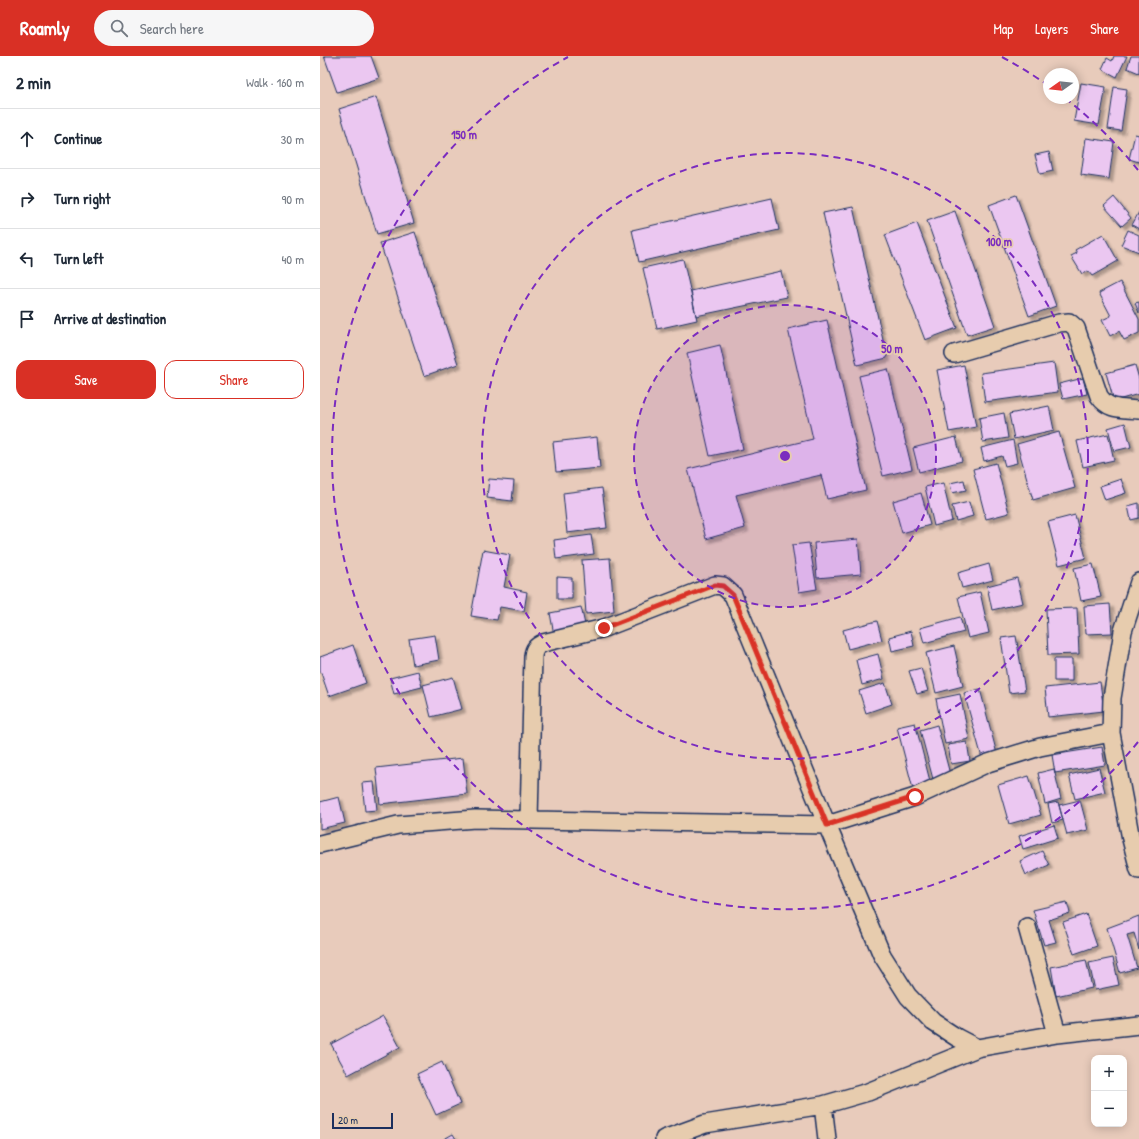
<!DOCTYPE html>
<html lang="en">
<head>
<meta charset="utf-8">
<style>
  body { margin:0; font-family:"Patrick Hand",sans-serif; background:#f6f6f7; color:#1f2937 }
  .controls { position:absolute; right:12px; bottom:12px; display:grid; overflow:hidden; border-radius:8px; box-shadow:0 2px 10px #0003 }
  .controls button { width:36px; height:36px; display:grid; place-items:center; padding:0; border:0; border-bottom:1px solid #e0e1e3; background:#fff; color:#1f2937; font:20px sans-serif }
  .compass { position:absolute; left:723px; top:12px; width:36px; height:36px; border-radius:50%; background:#fff; box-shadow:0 2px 10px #0003; rotate:255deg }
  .scale { position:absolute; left:12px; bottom:10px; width:61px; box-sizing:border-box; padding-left:4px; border:2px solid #1b2f5e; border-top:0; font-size:11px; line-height:14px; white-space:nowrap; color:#1b2f5e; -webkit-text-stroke:3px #e7ccae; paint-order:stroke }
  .stop { position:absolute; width:12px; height:12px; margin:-9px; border:3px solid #d93025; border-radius:50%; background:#fff }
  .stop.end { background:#d93025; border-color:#fff; box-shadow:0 1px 4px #0008 }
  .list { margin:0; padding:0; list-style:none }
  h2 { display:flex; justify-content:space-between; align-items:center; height:52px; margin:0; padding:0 16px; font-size:17px }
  h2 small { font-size:13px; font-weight:400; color:#747a83 }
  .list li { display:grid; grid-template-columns:26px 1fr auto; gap:12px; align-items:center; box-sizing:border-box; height:60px; padding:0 16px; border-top:1px solid #e0e1e3 }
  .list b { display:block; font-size:15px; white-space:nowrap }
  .list em { font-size:13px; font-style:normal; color:#747a83 }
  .actions { display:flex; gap:8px; padding:12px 16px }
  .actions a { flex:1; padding:9px 0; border:1px solid #d93025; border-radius:12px; text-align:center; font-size:14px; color:#d93025 }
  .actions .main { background:#d93025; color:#fff }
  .icon { flex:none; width:22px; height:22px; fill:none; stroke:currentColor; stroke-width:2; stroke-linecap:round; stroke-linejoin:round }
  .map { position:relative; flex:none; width:819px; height:1083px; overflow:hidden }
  header { display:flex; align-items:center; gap:24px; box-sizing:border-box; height:56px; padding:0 20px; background:#d93025; color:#fff }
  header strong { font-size:19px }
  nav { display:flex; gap:22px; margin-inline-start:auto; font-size:14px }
  .search { width:280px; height:36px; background:#f6f6f7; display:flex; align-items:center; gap:10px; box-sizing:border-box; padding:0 14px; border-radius:22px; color:#747a83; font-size:15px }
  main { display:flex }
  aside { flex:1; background:#fff }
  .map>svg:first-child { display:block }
</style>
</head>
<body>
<header>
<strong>Roamly</strong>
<div class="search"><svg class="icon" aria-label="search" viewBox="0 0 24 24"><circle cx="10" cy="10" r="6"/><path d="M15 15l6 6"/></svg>Search here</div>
<nav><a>Map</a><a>Layers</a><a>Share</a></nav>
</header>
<main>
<aside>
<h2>2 min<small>Walk · 160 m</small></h2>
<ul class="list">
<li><svg class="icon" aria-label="ahead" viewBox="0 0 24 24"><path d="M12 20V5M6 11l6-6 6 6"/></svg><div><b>Continue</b></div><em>30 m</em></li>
<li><svg class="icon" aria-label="right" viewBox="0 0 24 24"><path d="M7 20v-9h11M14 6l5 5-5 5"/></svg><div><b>Turn right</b></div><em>90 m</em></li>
<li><svg class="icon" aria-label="left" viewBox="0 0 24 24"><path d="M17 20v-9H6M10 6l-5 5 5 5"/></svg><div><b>Turn left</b></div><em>40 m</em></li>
<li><svg class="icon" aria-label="arrive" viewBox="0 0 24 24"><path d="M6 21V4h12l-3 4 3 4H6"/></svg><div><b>Arrive at destination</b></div></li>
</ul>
<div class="actions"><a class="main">Save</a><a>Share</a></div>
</aside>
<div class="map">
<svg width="819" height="1083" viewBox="0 0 819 1083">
  <defs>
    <filter id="shadow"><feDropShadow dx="3.5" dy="3.5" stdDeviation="1" flood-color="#0004"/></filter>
  </defs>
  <rect width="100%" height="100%" fill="#e8cbbb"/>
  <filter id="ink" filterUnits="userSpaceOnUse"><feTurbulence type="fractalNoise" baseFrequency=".025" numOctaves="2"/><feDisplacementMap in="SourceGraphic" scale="8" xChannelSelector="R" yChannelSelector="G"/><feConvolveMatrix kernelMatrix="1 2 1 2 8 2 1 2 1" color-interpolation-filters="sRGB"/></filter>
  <g filter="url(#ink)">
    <path fill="#ebc7f1" stroke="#1b2f5e" filter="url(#shadow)" d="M4,0H51L59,22L17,36Z
      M794,0H807L797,21L782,13L787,2L792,5Z
      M811,0H819V17L807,12Z
      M761,27L786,31L779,69L754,65Z
      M794,31L807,33L801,75L788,73Z
      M56,41L94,167L57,178L19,53Z
      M815,78L819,79V106L809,103Z
      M766,82L794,86L789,123L761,119Z
      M729,96L733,115L720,118L715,99Z
      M696,139L736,250L709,260L669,149Z
      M794,141L811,162L802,170L784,150Z
      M452,142L459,174L319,206L312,174Z
      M533,151L567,302L537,309L503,157Z
      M635,155L675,270L647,279L607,165Z
      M819,156V173L812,169Z
      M597,167L637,272L605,284L565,179Z
      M808,174L819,179V196L801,189Z
      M95,176L138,308L104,320L60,187Z
      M783,178L798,205L772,220L768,215L762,218L751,200L757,197L755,194Z
      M363,203L377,264L337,273L323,212Z
      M461,215L467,241L376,260L371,235Z
      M800,226L819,263V277L804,284L799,275L790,280L782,264L791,260L779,237Z
      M819,246V257L815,247Z
      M507,264L546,434L507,443L501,419L416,439L425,472L386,483L368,413L493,383L468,273Z
      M400,289L423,393L390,400L367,297Z
      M734,307L738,336L665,346L661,317Z
      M644,309L656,371L629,376L617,314Z
      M815,309L819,323V338L794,345L786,317Z
      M568,313L592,413L563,420L539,320Z
      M763,322L767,338L743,343L739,328Z
      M729,350L734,374L694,383L689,358Z
      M684,357L688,382L663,386L659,362Z
      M805,367L811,391L794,395L788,372Z
      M739,376L755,432L713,444L697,388Z
      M788,378L794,404L763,411L757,385Z
      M277,381L280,412L236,416L233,386Z
      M636,381L642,405L599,416L593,392Z
      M693,384L697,407L685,410L682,400L664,405L661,392Z
      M676,407L689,457L666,463L653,413Z
      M169,423L194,425L192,445L167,442Z
      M801,423L806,437L785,444L780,430Z
      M644,424L646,434L632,437L630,427Z
      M623,427L632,465L614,470L605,431Z
      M282,432L287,472L247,477L243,437Z
      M601,437L610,469L582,477L573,445Z
      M649,446L653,460L636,465L632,450Z
      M819,447V462L811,464L808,450Z
      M755,459L766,502L739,509L728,466Z
      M271,479L274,498L236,503L234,484Z
      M538,483L541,518L497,522L494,487Z
      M489,487L497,533L479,536L472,489Z
      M163,494L190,499L184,531L207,536L204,555L180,551L177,564L151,560Z
      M290,502L294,555L266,558L262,504Z
      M669,508L673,524L642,532L638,517Z
      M773,508L781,541L761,545L754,512Z
      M237,521L252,522V543H237Z
      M697,522L703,547L672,554L667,530Z
      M660,536L669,577L648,582L638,541Z
      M790,548L792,577L766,578L764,550Z
      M261,551L266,573L234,579L230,557Z
      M757,552L759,598L728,599L726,553Z
      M640,561L644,576L604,587L600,572Z
      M557,565L562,584L528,593L523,574Z
      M591,575L594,590L572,595L569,581Z
      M115,579L119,604L93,609L89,583Z
      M696,580L705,635L689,637L681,582Z
      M33,589L46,627L9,640L0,614V601Z
      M634,590L643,630L616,637L606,597Z
      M558,598L564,623L542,629L536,604Z
      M734,603H752V625H734Z
      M601,612L608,635L597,638L589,615Z
      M98,615L102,631L74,638L70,622Z
      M133,621L142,653L111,661L103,629Z
      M780,626L784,655L728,661L725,632Z
      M565,627L572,648L546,657L539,635Z
      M660,633L677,698L662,702L644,637Z
      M640,638L649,683L625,688L616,643Z
      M595,667L611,729L593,733L577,671Z
      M617,669L631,722L614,727L600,674Z
      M647,686L650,705L631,708L628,689Z
      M782,691L785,709L735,717L732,699Z
      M143,702L147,738L60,748L56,712Z
      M779,712L785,736L755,743L749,719Z
      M734,713L741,743L725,748L718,717Z
      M709,720L721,759L689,768L678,729Z
      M54,726L57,754L45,755L42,727Z
      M19,741L25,767L0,773V746Z
      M760,744L768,774L747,779L739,749Z
      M738,746L743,764L732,767L728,748Z
      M734,769L738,782L703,793L699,780Z
      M722,795L729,809L706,819L700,805Z
      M747,846L750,857L729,864L736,886L724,889L713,854Z
      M766,858L777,890L754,898L743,866Z
      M819,860V894L814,877L807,879L817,912L800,917L787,872Z
      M793,902L799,929L775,934L769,907Z
      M766,904L772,932L736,940L731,911Z
      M63,960L80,991L28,1019L11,988Z
      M122,1006L140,1048L116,1059L97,1018Z
      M133,1078L136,1083H124Z"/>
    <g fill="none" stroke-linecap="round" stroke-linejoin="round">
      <g stroke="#1b2f5e" stroke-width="20">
        <path id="street" d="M634,298L739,267L749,266L756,272L779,340C789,355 802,352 819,354
          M819,526L803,575L792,642L791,677L811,783L819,814
          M209,763L213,600C214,592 217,590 223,587L284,572L395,529L403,530L413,539L507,769L595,741L668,707L720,691L791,677
          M0,788L78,769L155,763L507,769L562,899L588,940L613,966L636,981L657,992L737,978L819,969
          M707,871L737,978
          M503,1049L507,1083
          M344,1083L385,1068L503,1049L548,1036L657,992"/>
      </g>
      <use href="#street" stroke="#e7ccae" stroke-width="17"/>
    </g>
  </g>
  <g fill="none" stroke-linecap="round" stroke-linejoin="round" filter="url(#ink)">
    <path stroke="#d93025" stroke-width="5" d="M284,572L395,529L403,530L413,539L507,769L595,741"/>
  </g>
  <circle cx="465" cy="400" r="151" fill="#7b2cbf" fill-opacity=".12"/>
  <g fill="none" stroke="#7b2cbf" stroke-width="2" stroke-dasharray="7 5">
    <circle cx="465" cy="400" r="151"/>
    <circle cx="465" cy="400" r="303"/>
    <path d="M818 686A454 454 0 1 1 248 1M682 1A454 454 0 0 1 729 30M745 42A454 454 0 0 1 818 114"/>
  </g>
  <circle cx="465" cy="400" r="6" fill="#7b2cbf" stroke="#e7ccae" stroke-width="2"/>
  <g font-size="12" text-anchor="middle" font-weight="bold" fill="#7b2cbf" stroke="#e7ccae" stroke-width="3.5" stroke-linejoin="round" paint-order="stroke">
    <text x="144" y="83">150 m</text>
    <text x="679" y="190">100 m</text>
    <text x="572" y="297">50 m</text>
  </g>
</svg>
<div class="controls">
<button>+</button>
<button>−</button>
</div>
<svg class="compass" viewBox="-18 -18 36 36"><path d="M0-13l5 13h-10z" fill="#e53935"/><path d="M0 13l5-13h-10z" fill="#747a83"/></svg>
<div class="scale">20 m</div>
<div class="stop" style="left:595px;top:741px"></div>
<div class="stop end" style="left:284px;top:572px"></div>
</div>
</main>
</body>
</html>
